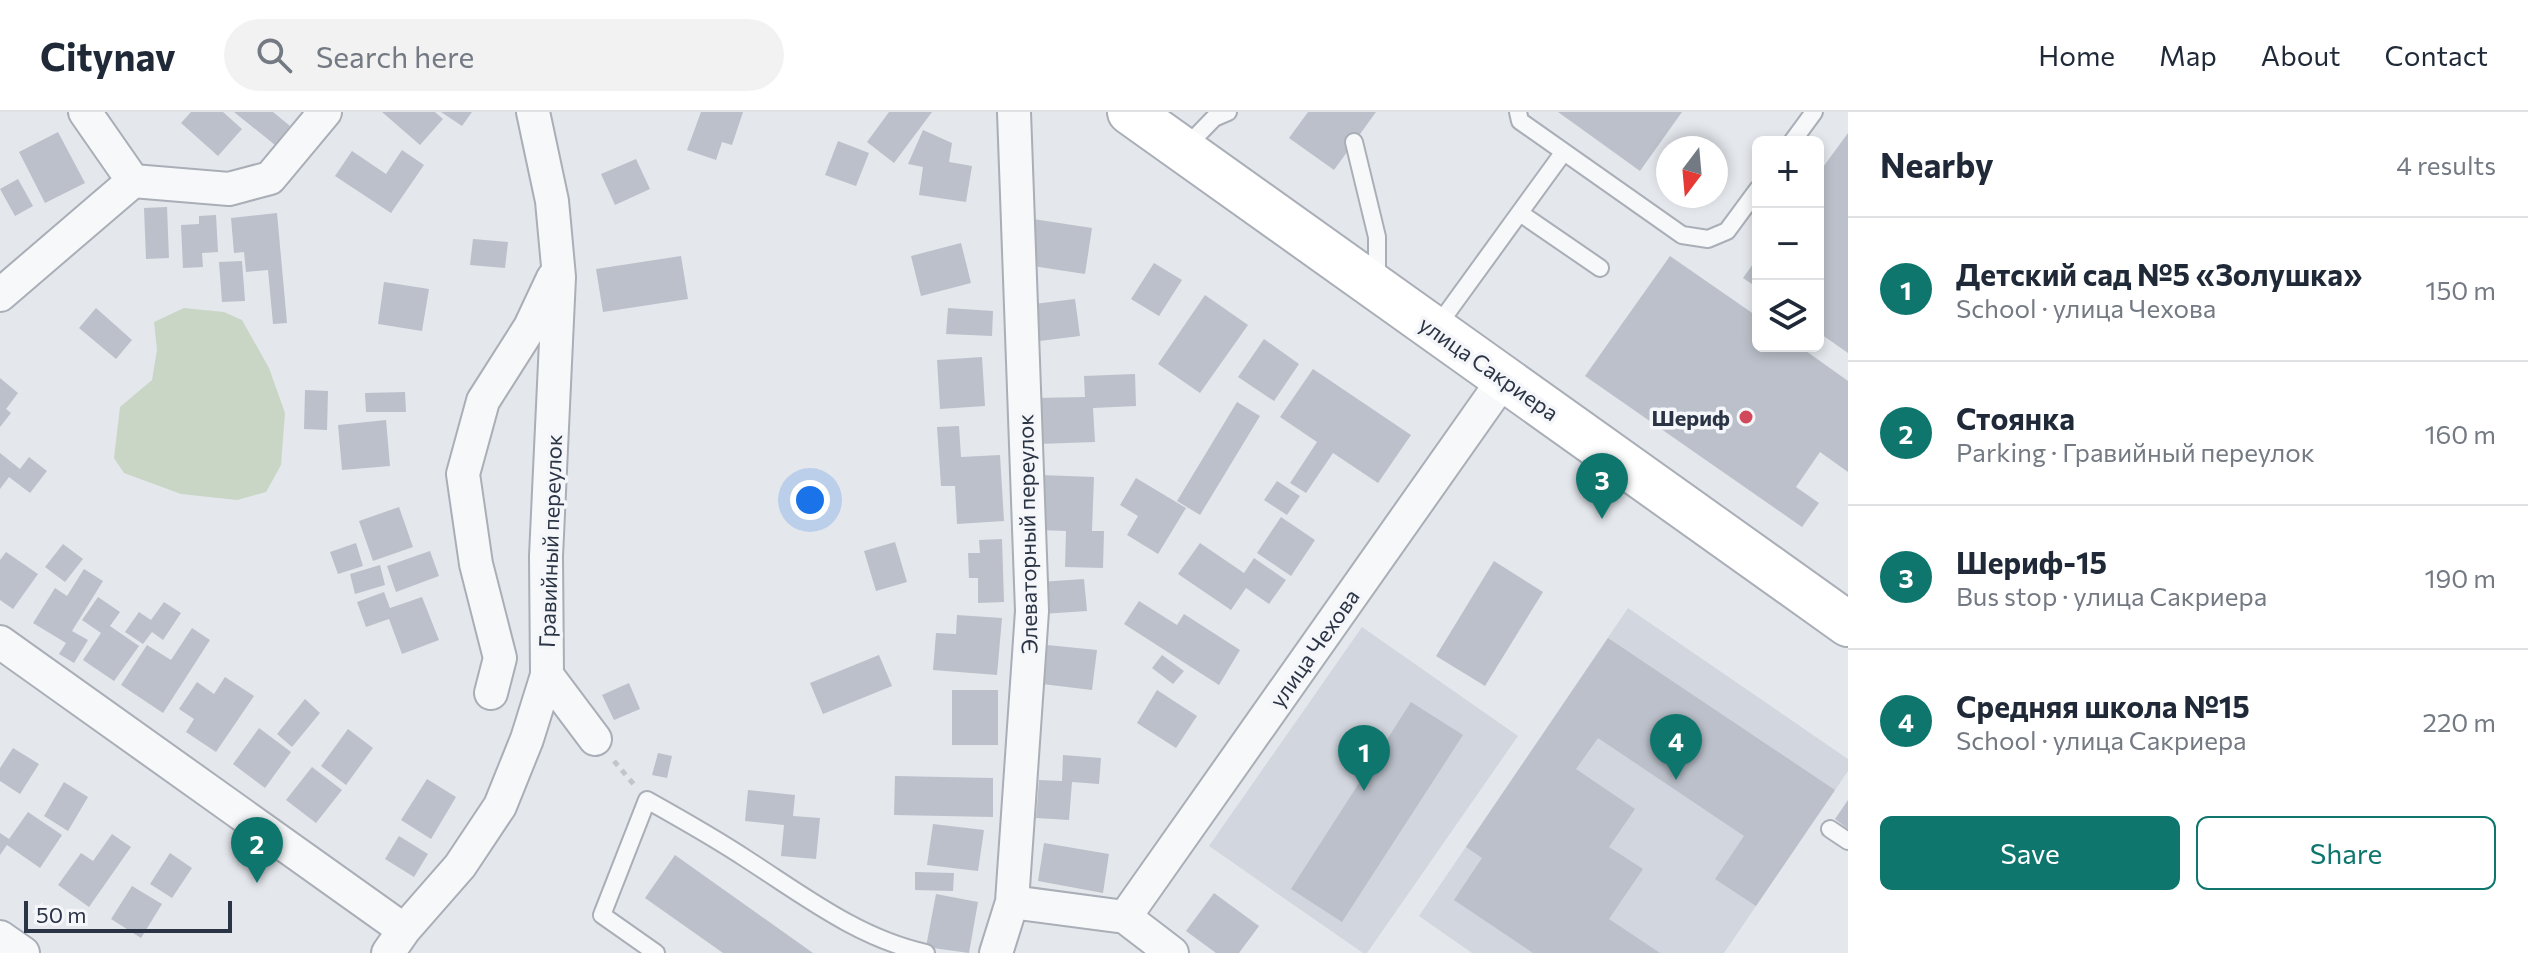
<!DOCTYPE html>
<html lang="en">
<head>
<meta charset="utf-8">
<style>
  body { margin:0; font-family:Commissioner,sans-serif; background:#f2f2f3; color:#1f2937 }
  .controls { position:absolute; right:24px; top:24px; display:grid; overflow:hidden; border-radius:12px; box-shadow:0 4px 12px #0003 }
  .controls button { width:72px; height:72px; display:grid; place-items:center; padding:0; border:0; border-bottom:2px solid #e0e1e3; background:#fff; color:#1f2937; font:40px sans-serif }
  .compass { position:absolute; left:1656px; top:24px; width:72px; height:72px; border-radius:50%; background:#fff; box-shadow:0 4px 12px #0003; rotate:196deg }
  .scale { position:absolute; left:24px; bottom:20px; width:208px; box-sizing:border-box; padding-left:8px; border:4px solid #2b3445; border-top:0; font-size:22px; line-height:28px; white-space:nowrap; color:#2b3445; -webkit-text-stroke:6px #f4f6f9; paint-order:stroke }
  .you { position:absolute; left:810px; top:388px; width:28px; height:28px; margin:-20px; border:6px solid #fff; border-radius:50%; background:#1a73e8; box-shadow:0 0 0 12px #1a73e833 }
  .badge { display:grid; place-items:center; width:52px; height:52px; border-radius:50%; background:#0f766e; color:#fff; font-size:26px; font-weight:700 }
  .pin { position:absolute; translate:-50% -66px; filter:drop-shadow(0 2px 4px #0008) }
  .pin::after { content:''; position:absolute; top:42px; width:28px; height:24px; background:inherit; clip-path:polygon(0 0,100% 0,50% 100%) }
  .list { margin:0; padding:0; list-style:none }
  h2 { display:flex; justify-content:space-between; align-items:center; height:104px; margin:0; padding:0 32px; font-size:34px }
  h2 small { font-size:26px; font-weight:400; color:#747a83 }
  .list li { display:grid; grid-template-columns:52px 1fr auto; gap:24px; align-items:center; box-sizing:border-box; height:144px; padding:0 32px; border-top:2px solid #e0e1e3 }
  .list b { display:block; font-size:30px; white-space:nowrap }
  .list p { margin:0; font-size:26px; white-space:nowrap; color:#747a83 }
  .list em { font-size:26px; font-style:normal; color:#747a83 }
  .actions { display:flex; gap:16px; padding:24px 32px }
  .actions a { flex:1; padding:18px 0; border:2px solid #0f766e; border-radius:12px; text-align:center; font-size:28px; color:#0f766e }
  .actions .main { background:#0f766e; color:#fff }
  .icon { flex:none; width:44px; height:44px; fill:none; stroke:currentColor; stroke-width:2; stroke-linecap:round; stroke-linejoin:round }
  .map { position:relative; flex:none; width:1848px; height:841px; overflow:hidden }
  header { display:flex; align-items:center; gap:48px; box-sizing:border-box; height:112px; padding:0 40px; background:#fff; border-bottom:2px solid #e0e1e3 }
  header strong { font-size:38px }
  nav { display:flex; gap:44px; margin-inline-start:auto; font-size:28px }
  .search { width:560px; height:72px; background:#f2f2f3; display:flex; align-items:center; gap:20px; box-sizing:border-box; padding:0 28px; border-radius:44px; color:#747a83; font-size:30px }
  main { display:flex }
  aside { flex:1; background:#fff }
  .map>svg:first-child { display:block }
</style>
</head>
<body>
<header>
<strong>Citynav</strong>
<div class="search"><svg class="icon" aria-label="search" viewBox="0 0 24 24"><circle cx="10" cy="10" r="6"/><path d="M15 15l6 6"/></svg>Search here</div>
<nav><a>Home</a><a>Map</a><a>About</a><a>Contact</a></nav>
</header>
<main>
<div class="map">
<svg width="1848" height="841" viewBox="0 0 1848 841">
  <rect width="100%" height="100%" fill="#e4e7ec"/>
  <path fill="#d2d6de" d="M1628,496L1848,647V659L1724,841H1472L1419,804Z
    M1362,515L1518,624L1367,841H1363L1209,734Z"/>
  <path fill="#c9d6c5" d="M184,196L224,200L242,208L269,256L285,301L281,353L266,380L237,388L181,382L124,361L114,346L120,295L152,268L157,238L154,210Z"/>
  <path fill="#bbc0ca" d="M191,0H223L242,17L218,44L181,11Z
    M234,0H273L290,14L275,33Z
    M382,0H435L443,7L420,33Z
    M441,0H472L462,14Z
    M701,0H743L732,33L722,30L716,48L687,38Z
    M889,0H932L894,51L867,30Z
    M1308,0H1376L1334,58L1289,26Z
    M1558,0H1682L1640,59Z
    M923,18L952,31L949,50L972,54L966,90L919,83L923,55L908,52Z
    M58,20L85,71L45,91L19,40Z
    M1848,21V241L1818,220V62Z
    M838,29L869,41L856,74L825,63Z
    M402,38L424,53L391,101L335,64L352,39L386,62Z
    M636,47L650,77L615,93L601,62Z
    M18,67L33,94L15,104L0,77Z
    M167,95L169,146L146,147L144,96Z
    M277,101L287,211L273,212L268,158L246,160L244,140L234,141L231,106Z
    M216,103L218,140L202,141L203,155L183,156L181,113L199,112V104Z
    M1033,107L1092,116L1085,162L1026,153Z
    M473,127L508,130L505,156L470,153Z
    M961,131L971,171L921,184L911,144Z
    M681,144L688,187L603,200L596,157Z
    M1670,144L1758,205V234H1799L1848,269V360L1820,340L1796,375L1819,391L1802,415L1585,264Z
    M1758,145V176L1743,166Z
    M242,149L245,189L222,190L219,150Z
    M1154,151L1182,168L1159,204L1131,187Z
    M384,170L429,177L422,219L378,212Z
    M1205,183L1248,213L1200,281L1158,252Z
    M1075,187L1080,224L1031,230L1026,193Z
    M96,196L132,228L116,247L79,216Z
    M948,196L993,199L992,224L946,222Z
    M1264,227L1299,252L1274,289L1238,265Z
    M982,245L985,294L940,297L937,248Z
    M1313,257L1411,323L1378,371L1333,341L1306,381L1290,371L1317,330L1280,305Z
    M1135,262L1136,294L1093,296L1095,330L1038,332L1036,286L1085,285L1084,264Z
    M0,266L18,281L6,297L11,301L0,315Z
    M305,278L328,279L327,318L304,317Z
    M405,280L406,300H366L365,281Z
    M1237,290L1260,304L1200,403L1177,389Z
    M386,308L390,354L342,358L338,313Z
    M959,314L961,345L1000,343L1004,409L957,412L955,374H941L937,315Z
    M0,341L20,357L29,345L47,359L30,381L9,365L0,377Z
    M1040,363L1094,365L1092,419H1104L1103,456L1065,455L1066,419L1039,418Z
    M1136,366L1186,396L1158,442L1127,423L1138,404L1120,393Z
    M1277,369L1300,384L1287,403L1264,388Z
    M399,395L413,435L373,449L359,409Z
    M1281,405L1315,428L1291,464L1257,441Z
    M1002,427L1004,490L978,491V466H969L968,441H980L979,428Z
    M895,430L907,470L876,479L864,439Z
    M356,431L363,454L338,462L330,440Z
    M1200,431L1244,461L1254,446L1286,468L1269,492L1246,476L1231,498L1178,462Z
    M63,432L83,447L65,470L45,455Z
    M430,439L439,464L396,480L387,454Z
    M6,440L38,462L13,497L0,488V448Z
    M1494,449L1543,480L1485,574L1436,544Z
    M380,453L385,473L355,482L350,462Z
    M84,457L103,469L72,519L88,528L74,551L59,542L66,531L33,511L55,476L67,484Z
    M1084,467L1087,499L1042,502L1040,470Z
    M384,480L390,496L422,485L439,528L402,542L389,507L366,515L357,490Z
    M98,485L120,500L110,514L139,534L114,569L83,548L101,521L82,508Z
    M1139,489L1177,513L1184,502L1240,538L1219,573L1124,512Z
    M164,490L181,501L163,528L152,520L143,532L125,520L139,500L151,508Z
    M957,503L1002,506L997,563L933,558L936,521L956,522Z
    M192,516L210,528L163,601L121,573L147,533L171,548Z
    M1608,526L1835,678L1756,794L1715,767L1744,724L1598,626L1576,657L1635,697L1609,735L1643,757L1609,807L1660,841H1533L1454,788L1482,746L1466,735Z
    M1047,533L1097,538L1092,578L1042,572Z
    M879,543L892,574L823,602L810,571Z
    M1162,543L1184,559L1173,572L1152,556Z
    M225,565L254,584L216,640L186,620L194,607L179,597L197,570L214,582Z
    M629,571L640,597L614,608L602,583Z
    M952,578H998V633H952Z
    M1157,578L1197,604L1176,636L1137,611Z
    M305,587L320,601L292,635L277,622Z
    M1411,590L1463,623L1342,810L1291,777Z
    M259,616L291,640L265,676L233,652Z
    M348,617L373,636L346,673L321,654Z
    M13,636L39,652L20,682L0,669V656Z
    M658,641L672,644L667,666L652,663Z
    M1063,643L1101,646L1099,672L1072,670L1069,708L1036,706L1039,668L1062,669Z
    M312,655L342,678L316,711L286,688Z
    M895,664L993,666V705L894,703Z
    M427,667L456,685L431,727L401,708Z
    M64,670L88,685L68,719L44,704Z
    M748,678L795,683L793,704L820,706L816,747L781,744L784,713L745,709Z
    M1848,688V717L1835,707Z
    M28,700L62,723L40,756L7,733L0,743V721L9,727Z
    M933,712L984,718L978,759L927,753Z
    M112,722L131,735L89,795L58,773L81,741L93,749Z
    M399,724L428,742L414,765L385,747Z
    M1044,731L1109,742L1103,781L1038,769Z
    M170,741L192,756L172,786L150,772Z
    M675,743L813,841H723L645,786Z
    M915,760L954,761L953,779L915,778Z
    M132,774L162,792L141,826L111,807Z
    M1214,781L1259,814L1239,841H1216L1186,819Z
    M936,782L978,790L969,841L926,835Z"/>
  <g fill="none" stroke-linecap="round" stroke-linejoin="round">
    <g stroke="#a9aeb7" stroke-width="20">
      <path id="lane" d="M1518,0L1520,9L1682,123L1708,127L1727,119L1758,77
        M1354,30L1377,125V171
        M1792,30L1814,0
        M1184,37L1214,6L1228,0
        M1520,101L1600,156
        M1436,216L1563,41
        M1830,717L1848,729
        M656,841L602,803L647,688C681,707 715,726 748,748C804,784 860,827 926,841"/>
    </g>
    <g stroke="#a9aeb7" stroke-width="36">
      <path id="street" d="M85,0L133,69
        M0,183L133,69L229,77L270,66L325,0
        M0,530L404,818
        M547,563L595,627
        M491,581L500,546L476,452L463,362L483,289L530,215L553,166
        M1012,790L1125,805L1172,841
        M1125,805L1504,267
        M0,825L23,841
        M388,841L404,818L460,754L500,694L527,627L547,563L546,444L559,165L552,89L533,0
        M996,841L1012,790L1032,499L1014,0"/>
    </g>
    <g stroke="#a9aeb7" stroke-width="48">
      <path id="secondary" d="M1130,0L1848,512"/>
    </g>
    <path stroke="#c2c5cb" stroke-width="5" stroke-dasharray="6 6" stroke-linecap="butt" d="M614,649L636,675"/>
    <use href="#lane" stroke="#f7f8fa" stroke-width="16"/>
    <use href="#street" stroke="#f7f8fa" stroke-width="32"/>
    <use href="#secondary" stroke="#fff" stroke-width="44"/>
  </g>
  <circle fill="#d1495b" stroke="#f4f6f9" stroke-width="3" cx="1746" cy="305" r="8"/>
  <g text-anchor="middle" dominant-baseline="central" stroke-width="7" stroke-linejoin="round" paint-order="stroke">
    <g font-size="22" fill="#2b3445" stroke="#f4f6f9">
      <text transform="translate(1489 256) rotate(35)">улица Сакриера</text>
      <text transform="translate(1027 422) rotate(-91)">Элеваторный переулок</text>
      <text transform="translate(550 429) rotate(-88)">Гравийный переулок</text>
      <text transform="translate(1314 536) rotate(-55)">улица Чехова</text>
    </g>
    <g font-size="22" font-weight="bold" fill="#2b3445" stroke="#f4f6f9" text-anchor="end">
      <text x="1730" y="305">Шериф</text>
    </g>
  </g>
</svg>
<div class="controls">
<button>+</button>
<button>−</button>
<button><svg class="icon" aria-label="layers" viewBox="0 0 24 24"><path d="M12 4l9 5-9 5-9-5zM3 14l9 5 9-5"/></svg></button>
</div>
<svg class="compass" viewBox="-18 -18 36 36"><path d="M0-13l5 13h-10z" fill="#e53935"/><path d="M0 13l5-13h-10z" fill="#747a83"/></svg>
<div class="scale">50 m</div>
<div class="you"></div>
<div class="pin badge" style="left:1364px;top:679px">1</div>
<div class="pin badge" style="left:257px;top:771px">2</div>
<div class="pin badge" style="left:1602px;top:407px">3</div>
<div class="pin badge" style="left:1676px;top:668px">4</div>
</div>
<aside>
<h2>Nearby<small>4 results</small></h2>
<ul class="list">
<li><span class="badge">1</span><div><b>Детский сад №5 «Золушка»</b><p>School · улица Чехова</p></div><em>150 m</em></li>
<li><span class="badge">2</span><div><b>Стоянка</b><p>Parking · Гравийный переулок</p></div><em>160 m</em></li>
<li><span class="badge">3</span><div><b>Шериф-15</b><p>Bus stop · улица Сакриера</p></div><em>190 m</em></li>
<li><span class="badge">4</span><div><b>Средняя школа №15</b><p>School · улица Сакриера</p></div><em>220 m</em></li>
</ul>
<div class="actions"><a class="main">Save</a><a>Share</a></div>
</aside>
</main>
</body>
</html>
